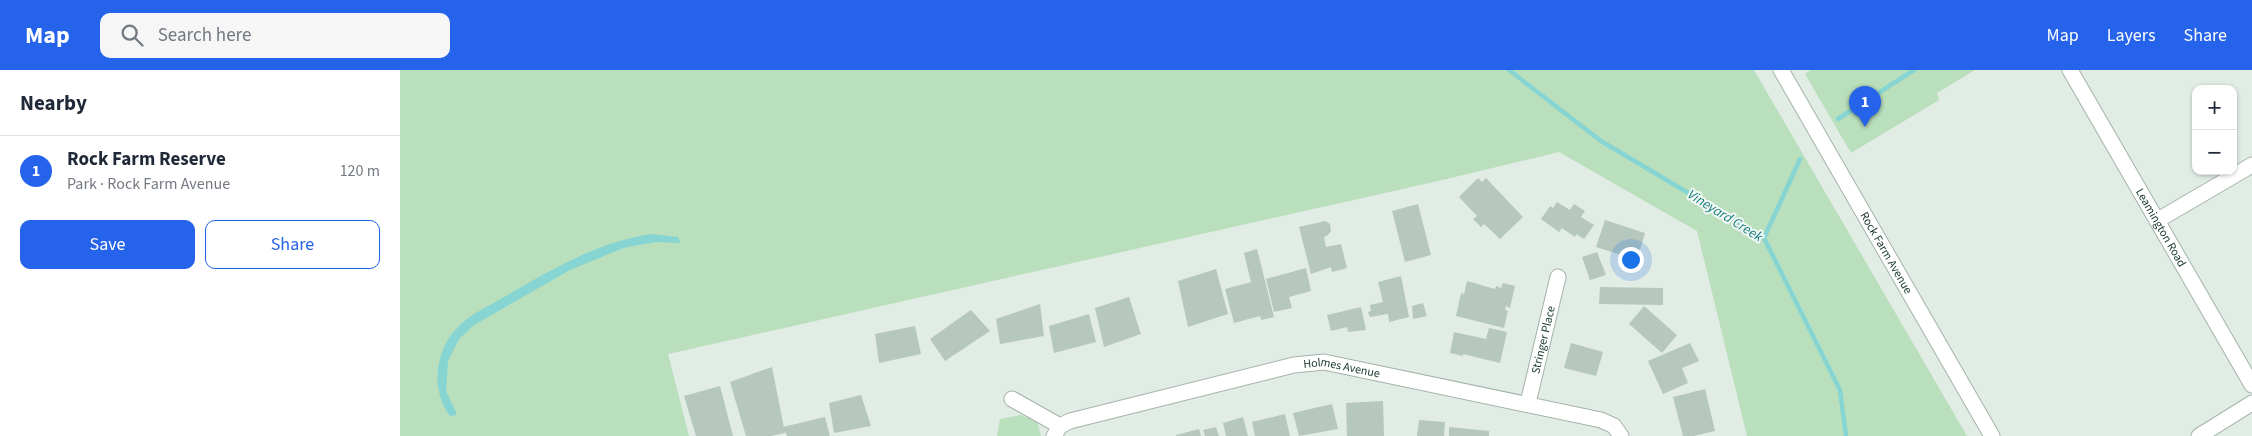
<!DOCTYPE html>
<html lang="en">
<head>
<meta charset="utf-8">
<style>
  body { margin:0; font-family:"Source Sans 3",sans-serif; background:#f6f6f7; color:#1f2937 }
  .controls { position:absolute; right:15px; top:15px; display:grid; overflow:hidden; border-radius:10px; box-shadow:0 1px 4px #0004 }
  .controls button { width:45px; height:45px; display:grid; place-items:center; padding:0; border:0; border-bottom:1px solid #e0e1e3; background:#fff; color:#1f2937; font:25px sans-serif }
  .you { position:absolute; left:1230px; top:189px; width:18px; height:18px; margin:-12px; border:4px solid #fff; border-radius:50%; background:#1a73e8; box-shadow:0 0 0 8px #1a73e833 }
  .badge { display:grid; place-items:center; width:32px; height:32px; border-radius:50%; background:#2563eb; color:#fff; font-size:16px; font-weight:700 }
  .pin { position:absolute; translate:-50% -41px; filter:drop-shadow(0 1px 2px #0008) }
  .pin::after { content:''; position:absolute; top:26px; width:18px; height:15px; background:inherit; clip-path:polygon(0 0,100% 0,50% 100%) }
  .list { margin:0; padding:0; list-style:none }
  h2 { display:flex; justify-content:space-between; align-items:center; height:65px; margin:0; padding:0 20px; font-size:21px }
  h2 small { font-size:16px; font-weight:400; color:#747a83 }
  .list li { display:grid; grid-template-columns:32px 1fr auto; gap:15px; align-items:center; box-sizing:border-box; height:70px; padding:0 20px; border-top:1px solid #e0e1e3 }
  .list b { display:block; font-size:19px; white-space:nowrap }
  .list p { margin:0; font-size:16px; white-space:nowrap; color:#747a83 }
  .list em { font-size:16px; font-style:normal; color:#747a83 }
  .actions { display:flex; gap:10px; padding:15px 20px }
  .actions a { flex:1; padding:11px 0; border:1px solid #2563eb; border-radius:10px; text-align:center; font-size:18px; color:#2563eb }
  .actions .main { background:#2563eb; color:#fff }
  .icon { flex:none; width:28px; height:28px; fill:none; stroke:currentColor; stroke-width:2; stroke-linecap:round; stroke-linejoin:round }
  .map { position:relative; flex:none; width:1852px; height:366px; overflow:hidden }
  header { display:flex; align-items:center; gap:30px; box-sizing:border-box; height:70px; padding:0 25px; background:#2563eb; color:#fff }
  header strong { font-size:24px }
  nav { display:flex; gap:28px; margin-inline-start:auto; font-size:18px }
  .search { width:350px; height:45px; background:#f6f6f7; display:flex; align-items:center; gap:12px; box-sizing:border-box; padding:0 18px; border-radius:10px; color:#747a83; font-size:19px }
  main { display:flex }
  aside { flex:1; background:#fff }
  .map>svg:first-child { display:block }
</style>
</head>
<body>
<header>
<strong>Map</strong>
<div class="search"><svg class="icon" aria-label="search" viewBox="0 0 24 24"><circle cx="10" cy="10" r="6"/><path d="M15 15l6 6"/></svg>Search here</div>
<nav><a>Map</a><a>Layers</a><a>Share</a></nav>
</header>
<main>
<aside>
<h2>Nearby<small></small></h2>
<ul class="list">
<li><span class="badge">1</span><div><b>Rock Farm Reserve</b><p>Park · Rock Farm Avenue</p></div><em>120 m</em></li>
</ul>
<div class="actions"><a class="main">Save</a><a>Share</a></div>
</aside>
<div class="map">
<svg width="1852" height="366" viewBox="0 0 1852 366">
  <rect width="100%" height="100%" fill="#e1ece5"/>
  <path fill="#b9dfbc" d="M0,0H1354L1567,366H1347L1297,161L1159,82L1038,111L268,284L289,366H0Z
    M1411,0H1575L1537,23L1539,30L1451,83L1405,4Z
    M620,345L637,351L641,366H597L600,349Z"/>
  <path fill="#86d5d3" d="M253,164L278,167L280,173L257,172L227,177L216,181L170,200L74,255L59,269L48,291L46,321L57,344L51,347C29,320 35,277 61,254C74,242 91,235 106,226C151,200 201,170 253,164Z"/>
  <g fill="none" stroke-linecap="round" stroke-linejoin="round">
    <path stroke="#86d5d3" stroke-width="4.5" d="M1109,0L1201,71L1364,168L1440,320L1446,366
      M1438,49L1514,0
      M1364,168L1400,89"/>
  </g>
  <path fill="#b6c7be" d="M1078,108L1082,112L1086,108L1123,147L1100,169L1084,154L1081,157L1073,149L1077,146L1059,127Z
    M1157,132L1170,140L1174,134L1185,141L1181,147L1194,155L1184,169L1176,164L1175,167L1162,158L1159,162L1141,149L1150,136L1153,138Z
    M1018,134L1031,185L1005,192L992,141Z
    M1205,150L1245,163L1237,190L1196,177Z
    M925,151L930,154L931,161L928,165L924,167L926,177L941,174L947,198L932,202L931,197L911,204L899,157Z
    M857,179L874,247L861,250L860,246L834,253L825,219L851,212L844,183Z
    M1197,182L1206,205L1190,210L1182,187Z
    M906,198L911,221L889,227L892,238L874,242L866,209Z
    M816,199L828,244L788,257L778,211Z
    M1001,206L1009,247L989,252L988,244L970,247L968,242L971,241L970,235L983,232L978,212Z
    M1067,211L1095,219L1096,216L1101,218L1103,213L1115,216L1110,238L1106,236L1105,240L1108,241L1104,258L1056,246L1061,223L1064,224Z
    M1200,217L1263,218V235L1199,234Z
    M729,227L741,264L704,277L695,238Z
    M1023,233L1027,246L1013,249L1012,236Z
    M640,234L644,266L600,274L596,249Z
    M1244,236L1277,265L1262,283L1229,254Z
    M961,237L966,260L948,262L947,257L931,261L927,245Z
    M571,240L590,261L545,291L530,269Z
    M689,244L696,272L654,283L649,256Z
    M515,256L521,284L479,293L475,264Z
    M1089,258L1107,262L1100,293L1063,284V286L1050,283L1054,262L1086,269Z
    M1171,273L1203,282L1196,306L1164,298Z
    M1290,273L1299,291L1282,298L1288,313L1263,324L1248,291Z
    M372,297L385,363L371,366H346L330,312Z
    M320,316L333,366H296L284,326Z
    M1305,319L1315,361L1294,366H1283L1273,327Z
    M461,325L471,356L434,363L429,333Z
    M983,331L984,366H947L946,333Z
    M932,334L938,359L899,366L893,343Z
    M885,344L890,366H855L852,352Z
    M425,347L430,366H387L383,357Z
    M843,347L848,366H826L823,353Z
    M1019,350L1045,352L1044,366H1017Z
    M816,357L819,366H805L803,360Z
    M1049,357L1089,361V366H1049Z
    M799,359L801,366H776V365Z"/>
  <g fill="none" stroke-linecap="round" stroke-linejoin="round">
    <g stroke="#a3b4ab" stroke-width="17">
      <g id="minor">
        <path id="s1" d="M1381,0L1592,366"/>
        <path id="s2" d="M1670,0L1852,315"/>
        <path d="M1758,150L1852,95"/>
        <path d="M612,329L660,356"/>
        <path id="s3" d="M1128,333L1158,207"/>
        <path id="s4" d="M654,366L660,356L670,351L894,295L924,292L1201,350L1214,356L1221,366"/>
        <path d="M1799,366L1852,333"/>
      </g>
    </g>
    <use href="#minor" stroke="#fff" stroke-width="15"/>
  </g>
  <g text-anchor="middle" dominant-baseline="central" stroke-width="4" stroke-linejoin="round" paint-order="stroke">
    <g font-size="12" fill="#203e31" stroke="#f2f9f4">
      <text stroke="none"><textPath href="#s2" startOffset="182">Leamington Road</textPath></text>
      <text stroke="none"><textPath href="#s1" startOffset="211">Rock Farm Avenue</textPath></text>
      <text stroke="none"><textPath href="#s3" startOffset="65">Stringer Place</textPath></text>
      <text stroke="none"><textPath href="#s4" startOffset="302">Holmes Avenue</textPath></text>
    </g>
    <g font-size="14" font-style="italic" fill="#177d7d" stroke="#f2f9f4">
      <text transform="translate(1325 146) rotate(32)">Vineyard Creek</text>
    </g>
  </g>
</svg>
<div class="controls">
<button>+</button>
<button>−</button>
</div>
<div class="you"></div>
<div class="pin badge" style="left:1465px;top:57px">1</div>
</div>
</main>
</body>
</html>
